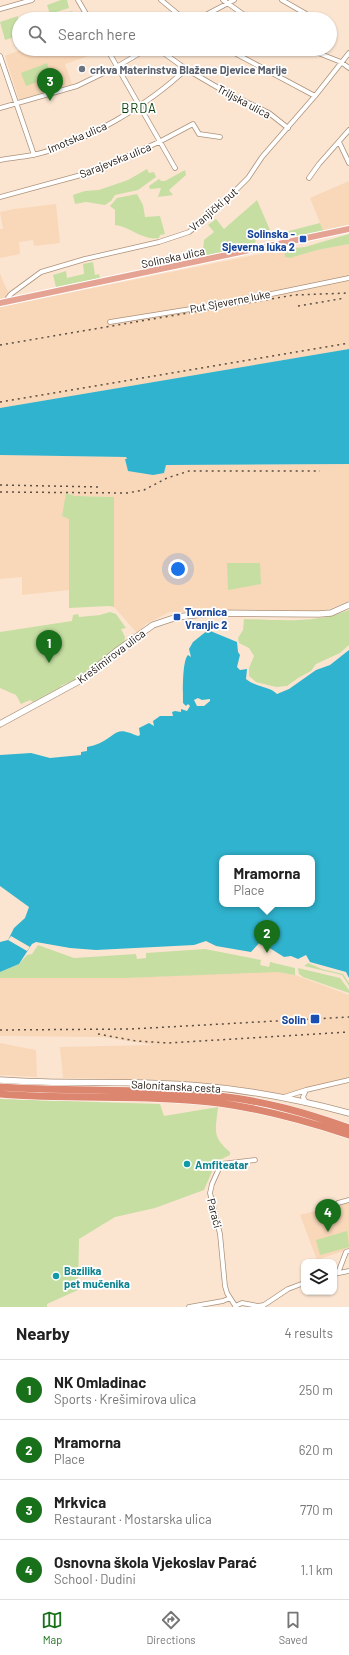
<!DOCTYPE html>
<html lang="en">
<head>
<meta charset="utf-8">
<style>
  body { margin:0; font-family:Barlow,sans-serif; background:#f6f6f6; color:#222 }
  .controls { position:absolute; right:12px; bottom:12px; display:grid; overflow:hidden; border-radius:8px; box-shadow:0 1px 3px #0004 }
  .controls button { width:36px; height:36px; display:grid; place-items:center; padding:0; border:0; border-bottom:1px solid #e0e0e0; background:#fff; color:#222; font:20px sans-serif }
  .you { position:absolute; left:178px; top:569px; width:14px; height:14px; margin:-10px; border:3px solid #fff; border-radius:50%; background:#1a73e8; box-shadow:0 0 0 6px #1a73e833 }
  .badge { display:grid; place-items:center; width:26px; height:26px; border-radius:50%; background:#19701a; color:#fff; font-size:13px; font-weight:700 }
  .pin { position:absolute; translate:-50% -33px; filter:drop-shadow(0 1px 2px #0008) }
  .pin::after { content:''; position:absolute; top:21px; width:14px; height:12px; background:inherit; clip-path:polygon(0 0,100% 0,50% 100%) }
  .popup { position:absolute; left:219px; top:855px; width:96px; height:52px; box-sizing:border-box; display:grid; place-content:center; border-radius:8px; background:#fff; filter:drop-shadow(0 1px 3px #0005); font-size:13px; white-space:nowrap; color:#767676 }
  .popup b { font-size:15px; color:#222 }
  .popup::after { content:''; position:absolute; left:50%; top:100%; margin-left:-8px; border:8px solid transparent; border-top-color:#fff }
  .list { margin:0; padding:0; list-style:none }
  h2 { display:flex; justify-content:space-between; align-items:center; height:52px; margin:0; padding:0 16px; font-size:17px }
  h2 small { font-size:13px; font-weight:400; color:#767676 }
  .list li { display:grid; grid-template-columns:26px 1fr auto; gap:12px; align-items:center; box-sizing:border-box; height:60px; padding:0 16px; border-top:1px solid #e0e0e0 }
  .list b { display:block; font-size:15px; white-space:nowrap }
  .list p { margin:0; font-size:13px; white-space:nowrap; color:#767676 }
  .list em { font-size:13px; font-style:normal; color:#767676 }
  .icon { flex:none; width:22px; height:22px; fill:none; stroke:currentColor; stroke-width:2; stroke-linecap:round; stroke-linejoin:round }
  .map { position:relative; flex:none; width:349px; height:1307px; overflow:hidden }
  .search { position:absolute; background:#fff; box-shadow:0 1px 3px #0004; left:12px; right:12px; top:12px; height:44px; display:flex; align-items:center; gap:10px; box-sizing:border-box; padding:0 14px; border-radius:22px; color:#767676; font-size:15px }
  .sheet { height:292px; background:#fff }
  nav { display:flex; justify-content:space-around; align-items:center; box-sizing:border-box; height:56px; border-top:1px solid #e0e0e0; background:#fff; font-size:11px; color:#767676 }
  nav a { display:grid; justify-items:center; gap:2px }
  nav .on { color:#19701a }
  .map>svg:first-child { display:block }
</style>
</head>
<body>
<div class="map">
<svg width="349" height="1307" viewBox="0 0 349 1307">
  <rect width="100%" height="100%" fill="#fbe5d1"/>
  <path fill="#f9d7b9" d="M23,49H102L103,51L65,64L72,84L19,100L5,56Z
    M349,181V226L338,229L323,230L310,198Z
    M56,204L60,243L34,246L33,240L19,242L20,254L0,258V229H3L0,212L14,209Z
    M349,244V349L0,408V307L284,249L285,257L290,258L317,250Z
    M0,273L3,281L11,298L0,300Z
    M0,455L126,457L127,459L164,473L166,465L349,464V601L324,611L170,612L146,624L137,633L114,607V497L75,496L67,493L69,519V590L22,595V577L0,579Z
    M252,972H277L295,975L349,995V1078L282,1095H275L223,1085L163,1080L63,1078L60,1047L154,1045L102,1037L0,1036V978H126Z
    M0,1043L36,1050L37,1077L0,1075Z
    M349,1202V1249L317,1260L300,1215Z"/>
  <path fill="#c6dea2" d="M61,0H67L69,8L50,14L47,5Z
    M72,11L75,19H48Z
    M18,16L19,36L5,40L0,22Z
    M47,63L52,77L26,86L21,73Z
    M147,169L149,173L154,172L156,177L138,190L115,195L111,201L105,205L86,202L75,204L73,195L85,191L99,190L128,180Z
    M185,170L186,175L169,190L173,195L158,197L161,188L150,189L149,186L159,179L161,181H165Z
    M137,194L143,205L145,217L160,216L165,234L160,235L159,238C143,241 131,227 115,225V210L110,206L117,198Z
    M257,200L270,230L257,234L255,243L224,252L196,258V253L203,252L204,240L214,232L208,225L216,219L224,229Z
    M320,223L323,230L338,229L297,238L287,237L285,232Z
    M349,234V244L317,250L290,258L285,257L284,249L305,247Z
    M93,262L95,275L99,274L100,278L56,287L53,275L66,271L67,278L84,274L83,264Z
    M66,493L75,496L114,497V607L109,606L69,608V519L62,516Z
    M227,563H260L261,584L228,590Z
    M349,610V645L340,653L316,664L311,671L298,678L287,686L276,687L256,682L249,676V668L254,656L249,648L239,643L238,638L243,630L244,619C281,620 314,624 349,610Z
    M110,612L116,614L126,628L121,629L125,637L124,643L78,679L60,686H63L33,702L30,700L21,704L16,695L0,688V632L72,621L73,615L78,614L79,617L100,615Z
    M38,945L74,958L136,954L137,959L146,958V953L205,949L261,960L260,965L269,967L270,962L295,968V975L277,972L126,978H0V972L19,964L27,955L32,954Z
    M308,963L322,969L343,974L349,983V986L342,975L304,966Z
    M298,968L340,978L349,990V993L303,977L299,974Z
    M0,1099L160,1104L164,1116L218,1107C216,1130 211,1136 230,1152V1155L222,1159L217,1160L204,1190L155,1208L115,1217L79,1239L78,1290L47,1304V1307H0Z
    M347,1231L349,1247L320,1255L316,1240Z"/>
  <path fill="#30b3ce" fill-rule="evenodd" d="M349,349V464L166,465L164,473L153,475L128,471L125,459H127L126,457L0,455V408Z
    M208,630L237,642L238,652L240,655L237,667L240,670L247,669L246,679C255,687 269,686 277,694L289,689L316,670L330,665L349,650V978L346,972L310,962L306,955L298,959L291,956L284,957L260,942L251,952L216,946L206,941L194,945L96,950L70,948L36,942L32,944L19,964L0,972V942L8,940L14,928L25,918L29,907L0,886V755L31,753L50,758L81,755V752L87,751V747C91,746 96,745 100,743C119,733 115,726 138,736L140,735L139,728L149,723L154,726L153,721L160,716H173L172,712L175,711L181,712V709L187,711L190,706L188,704L186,706L183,703C183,693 182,661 188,655L191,657L189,649L193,642ZM198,698L202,700L210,699V701L204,706H197L194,700ZM222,858H312V904H222Z"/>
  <path fill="#fbe5d1" d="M11,936L30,947L27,951L8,940Z"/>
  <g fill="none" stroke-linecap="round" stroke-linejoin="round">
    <g stroke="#ac927b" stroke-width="5.5">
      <path id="minor" d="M78,0L89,19
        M161,0L184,19
        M223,0L250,19
        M282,0L308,15L305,19
        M0,9L32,0
        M198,19L234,0
        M107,49L175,168
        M158,49L186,69L222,90L269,113L288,128
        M227,49L315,96
        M308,49L341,62L349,68
        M0,56L34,155
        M0,108L77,86L118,66L147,49
        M339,142L349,163
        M0,160C11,158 22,157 33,155C83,144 150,104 186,69
        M309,178L319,164L349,130
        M0,197L92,172L159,142L193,124L199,134L220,137
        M9,301L8,298L11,294L41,272L85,259L159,242L189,232L216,210L248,178L262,157L315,96L349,53
        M110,322L228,303L349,278
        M306,1090L303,1097L306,1103
        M284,1097L306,1090L349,1080
        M338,1203L349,1200
        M338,1273L346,1252L349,1251
        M334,1274L349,1271
        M235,1306L242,1303L258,1306L264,1305L288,1289L304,1283
        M189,1307L223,1301L230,1298
        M236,1307L227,1293L225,1286L220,1234L210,1193L212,1184L221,1164L255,1160"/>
    </g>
    <g stroke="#ac927b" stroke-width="7">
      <path id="secondary" d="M0,724L81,680L118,650L153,625L177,617L212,613L319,614L331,613L349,605
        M0,1080C67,1085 134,1080 200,1086C250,1090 300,1100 349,1113"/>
    </g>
    <g stroke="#fff" stroke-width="8">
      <path id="primary" d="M0,303L349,229"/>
    </g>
    <g stroke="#fff" stroke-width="8">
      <path id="trunk" d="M0,1087C73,1092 146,1088 219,1096C265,1101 306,1113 349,1128
        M0,1094C73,1100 146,1094 219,1103C263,1109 307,1121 349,1135"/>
    </g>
    <use href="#minor" stroke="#fff" stroke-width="4"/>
    <use href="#secondary" stroke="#fff" stroke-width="5.5"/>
    <use href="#primary" stroke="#e5a493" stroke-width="6"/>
    <use href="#trunk" stroke="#dc866f" stroke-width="7"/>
    <path stroke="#5b4e42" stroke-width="1.5" stroke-dasharray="2 4" stroke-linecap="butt" d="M298,306L345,298
      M0,345L294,295L349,293
      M0,402L349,343
      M0,485L99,487
      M0,492L127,493L144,490L167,478L189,471H320
      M0,1030L131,1029L349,1017
      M98,1034L136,1041L168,1043L349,1032"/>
  </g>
  <circle fill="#6b7280" stroke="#fff" stroke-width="1.5" cx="82" cy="69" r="4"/>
  <g fill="#1a4fb4" stroke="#fff" stroke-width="1.5">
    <rect x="299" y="235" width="8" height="8" rx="2"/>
    <rect x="173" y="613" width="8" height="8" rx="2"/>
    <rect x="310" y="1014" width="10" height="10" rx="2"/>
  </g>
  <g fill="#0f9aa8" stroke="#fff" stroke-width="1.5">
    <circle cx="187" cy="1164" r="4"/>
    <circle cx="56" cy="1276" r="4"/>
  </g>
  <g text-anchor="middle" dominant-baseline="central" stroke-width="3.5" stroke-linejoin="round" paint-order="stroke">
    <g font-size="11" font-weight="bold" fill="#5b616d" stroke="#fff" text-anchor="start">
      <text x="90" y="69">crkva Materinstva Blažene Djevice Marije</text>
    </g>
    <g font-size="11" fill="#190f07" stroke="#fff">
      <text transform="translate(244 101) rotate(28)">Triljska ulica</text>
      <text transform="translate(77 137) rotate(-23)">Imotska ulica</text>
      <text transform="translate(115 160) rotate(-22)">Sarajevska ulica</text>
      <text transform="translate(213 209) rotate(-41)">Vranjički put</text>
      <text transform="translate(173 257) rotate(-12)">Solinska ulica</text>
      <text transform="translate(230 301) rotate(-11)">Put Sjeverne luke</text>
      <text transform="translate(111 656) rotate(-37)">Krešimirova ulica</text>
      <text transform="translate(176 1086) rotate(3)">Salonitanska cesta</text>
      <text transform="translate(215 1213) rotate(76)">Parači</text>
    </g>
    <g font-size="11" font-weight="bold" fill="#164399" stroke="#fff" text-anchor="end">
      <text x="295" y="233">Solinska -<tspan x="295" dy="13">Sjeverna luka 2</tspan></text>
      <text x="185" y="611" text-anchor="start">Tvornica<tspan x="185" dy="13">Vranjic 2</tspan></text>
      <text x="306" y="1019">Solin</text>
    </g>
    <g font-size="11" font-weight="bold" fill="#0d838f" stroke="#fff" text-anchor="start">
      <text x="195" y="1164">Amfiteatar</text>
      <text x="64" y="1270">Bazilika<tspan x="64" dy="13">pet mučenika</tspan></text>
    </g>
    <g font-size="13" letter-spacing="1" fill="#073f08" stroke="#fff">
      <text x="139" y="108">BRDA</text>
    </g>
  </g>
</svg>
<div class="controls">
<button><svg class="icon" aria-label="layers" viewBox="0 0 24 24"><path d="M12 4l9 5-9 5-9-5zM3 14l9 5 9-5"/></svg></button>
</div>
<div class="you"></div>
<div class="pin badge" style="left:49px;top:663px">1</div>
<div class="pin badge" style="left:267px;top:953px">2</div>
<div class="popup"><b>Mramorna</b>Place</div>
<div class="pin badge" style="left:50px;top:101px">3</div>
<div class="pin badge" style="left:328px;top:1232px">4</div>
<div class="search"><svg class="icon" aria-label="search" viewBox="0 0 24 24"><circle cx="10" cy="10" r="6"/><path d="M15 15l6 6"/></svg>Search here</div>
</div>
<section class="sheet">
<h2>Nearby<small>4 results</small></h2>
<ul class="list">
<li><span class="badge">1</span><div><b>NK Omladinac</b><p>Sports · Krešimirova ulica</p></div><em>250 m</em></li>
<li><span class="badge">2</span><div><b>Mramorna</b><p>Place</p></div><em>620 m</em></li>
<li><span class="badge">3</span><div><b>Mrkvica</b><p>Restaurant · Mostarska ulica</p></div><em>770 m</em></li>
<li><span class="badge">4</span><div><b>Osnovna škola Vjekoslav Parać</b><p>School · Dudini</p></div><em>1.1 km</em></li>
</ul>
</section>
<nav>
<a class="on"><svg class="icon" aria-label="map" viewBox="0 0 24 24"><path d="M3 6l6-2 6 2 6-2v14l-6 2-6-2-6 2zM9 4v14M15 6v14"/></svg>Map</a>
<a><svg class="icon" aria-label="directions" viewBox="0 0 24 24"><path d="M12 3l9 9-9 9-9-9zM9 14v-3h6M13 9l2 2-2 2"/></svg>Directions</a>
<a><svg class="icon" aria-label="saved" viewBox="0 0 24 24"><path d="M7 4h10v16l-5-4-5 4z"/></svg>Saved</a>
</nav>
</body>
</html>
